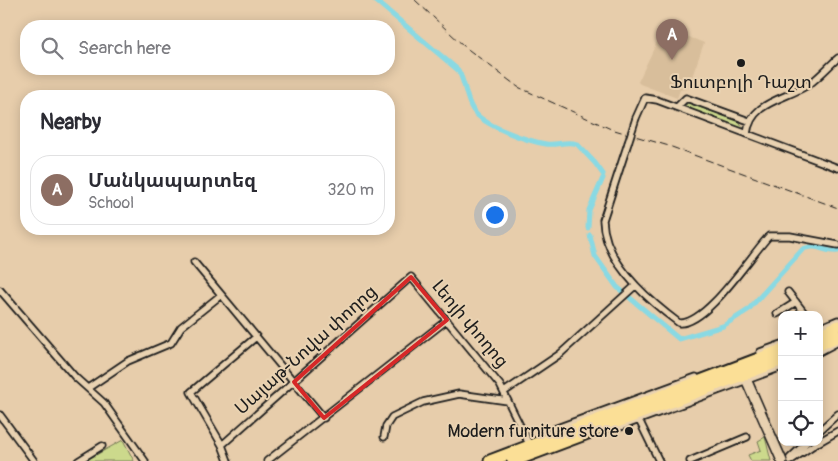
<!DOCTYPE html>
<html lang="en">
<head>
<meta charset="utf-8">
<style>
  body { margin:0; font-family:Pangolin,"Noto Sans Armenian",sans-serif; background:#f7f7f7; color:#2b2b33 }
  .controls { position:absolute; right:15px; bottom:15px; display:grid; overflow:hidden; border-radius:10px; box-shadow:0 2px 12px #0003 }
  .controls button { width:45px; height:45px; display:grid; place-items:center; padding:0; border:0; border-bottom:1px solid #e1e1e2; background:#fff; color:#2b2b33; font:25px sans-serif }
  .you { position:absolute; left:494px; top:214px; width:18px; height:18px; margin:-12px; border:4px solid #fff; border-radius:50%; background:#1a73e8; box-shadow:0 0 0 8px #1a73e833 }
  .badge { display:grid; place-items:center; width:32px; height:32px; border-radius:50%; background:#1a73e8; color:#fff; font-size:16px; font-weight:700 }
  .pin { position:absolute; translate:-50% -41px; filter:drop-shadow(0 1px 2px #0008) }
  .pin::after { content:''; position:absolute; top:26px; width:18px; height:15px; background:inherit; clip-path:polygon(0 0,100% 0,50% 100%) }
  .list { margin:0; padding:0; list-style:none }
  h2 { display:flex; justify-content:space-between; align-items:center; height:65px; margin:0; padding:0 20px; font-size:21px }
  h2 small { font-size:16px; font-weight:400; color:#7c7c81 }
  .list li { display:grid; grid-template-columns:32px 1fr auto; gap:15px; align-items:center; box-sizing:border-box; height:70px; margin:0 10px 10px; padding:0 10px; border:1px solid #e1e1e2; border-radius:20px }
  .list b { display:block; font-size:19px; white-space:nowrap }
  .list p { margin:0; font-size:16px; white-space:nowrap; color:#7c7c81 }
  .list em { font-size:16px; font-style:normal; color:#7c7c81 }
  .icon { flex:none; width:28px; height:28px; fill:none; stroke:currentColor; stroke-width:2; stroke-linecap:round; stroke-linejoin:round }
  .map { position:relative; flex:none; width:838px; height:461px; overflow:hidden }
  .search { position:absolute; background:#fff; box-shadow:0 2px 12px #0003; left:20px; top:20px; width:375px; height:55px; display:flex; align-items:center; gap:12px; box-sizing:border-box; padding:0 18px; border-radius:20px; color:#7c7c81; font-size:19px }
  .panel { position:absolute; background:#fff; box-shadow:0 2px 12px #0003; left:20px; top:90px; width:375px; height:145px; border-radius:20px }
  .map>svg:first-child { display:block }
</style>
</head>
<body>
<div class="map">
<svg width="838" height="461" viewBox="0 0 838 461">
  <rect width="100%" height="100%" fill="#e7cdab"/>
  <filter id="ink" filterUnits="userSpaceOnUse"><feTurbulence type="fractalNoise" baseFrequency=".02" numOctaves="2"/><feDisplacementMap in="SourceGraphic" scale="10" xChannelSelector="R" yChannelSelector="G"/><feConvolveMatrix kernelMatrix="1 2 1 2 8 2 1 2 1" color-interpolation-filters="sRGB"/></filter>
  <g filter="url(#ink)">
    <path fill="#d8be9b" d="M664,27L704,43L688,88L680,90L677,98L640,84L638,82Z"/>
    <path fill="#ccd98c" stroke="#747a54" d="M688,103L739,121L744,129L686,110L684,107Z
      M765,437L771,461H751L748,455L761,450L758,441Z
      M123,440L134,461H85Z"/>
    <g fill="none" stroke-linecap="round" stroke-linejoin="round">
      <path stroke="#89d9e3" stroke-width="5" d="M375,0L458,70C466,83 465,98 473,110C483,126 528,141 546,144C556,146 567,140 577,144L595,163L603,174
        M588,228L589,210L603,178
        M590,235L595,256L617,287L679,339L723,326L748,310L803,249C818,243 824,253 838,251"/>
      <g stroke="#1c1c1c" stroke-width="9">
        <path id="street" d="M677,107L686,98L749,121
          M636,118L645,98L657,100L838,168
          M747,134C751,99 789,100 812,82C821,75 829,66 838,58
          M628,143L603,220C604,261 648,300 679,323C707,325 750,256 769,236H790L838,245
          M194,262L324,418
          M0,290L75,377L104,403L145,461
          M788,292L806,315
          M777,314L796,302
          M819,328L838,320
          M760,352L782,344
          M819,352L838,342
          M88,388L128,361L171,343L181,327L221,295
          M504,392L560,354L635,286
          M0,415L34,461
          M639,420L659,461
          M615,429L782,367
          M819,431L838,414
          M384,437L386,426L392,417L423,402L459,394L508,401
          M545,437L554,429L696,377
          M819,442L838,431
          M222,445L411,277L500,385L530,446
          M790,458L807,442
          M78,461L102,446
          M228,461L222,445L191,392L256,337
          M267,461L447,320
          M690,461L747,437
          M790,461L818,442"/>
      </g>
      <g stroke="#1c1c1c" stroke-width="12">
        <path id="secondary" d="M742,370L782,461"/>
      </g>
      <g stroke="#1c1c1c" stroke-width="15">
        <path id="highway" d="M819,335L838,326
          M819,345L838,336
          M490,461L782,350
          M513,461L782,360"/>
      </g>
      <use href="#street" stroke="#e9d2b1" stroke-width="5.5"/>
      <use href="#secondary" stroke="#e9d2b1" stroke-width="9"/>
      <use href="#highway" stroke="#fbdf96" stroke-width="11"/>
      <path stroke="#1c1c1c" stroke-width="1" stroke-dasharray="8 4" stroke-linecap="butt" d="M415,0L465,47L518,87L611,129L669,146L838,208"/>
      <g stroke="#1c1c1c" stroke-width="9" stroke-linecap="butt">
        <path id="street-bridge" d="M628,143L636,118"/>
      </g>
      <use href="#street-bridge" stroke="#e9d2b1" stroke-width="5.5"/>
    </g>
  </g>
  <path fill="none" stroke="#d62828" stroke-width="4" stroke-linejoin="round" d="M411,277L447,320L324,418L294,382Z"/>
  <g fill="#1c1c1c" stroke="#e9d2b1" stroke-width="2">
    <circle cx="741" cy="63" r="5"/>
    <circle cx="629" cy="431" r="5"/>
  </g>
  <g text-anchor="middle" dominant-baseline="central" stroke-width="4" stroke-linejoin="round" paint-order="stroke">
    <g font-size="18" fill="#1c1c1c" stroke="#e9d2b1">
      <text x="741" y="82">Ֆուտբոլի Դաշտ</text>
      <text x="619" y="431" text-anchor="end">Modern furniture store</text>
    </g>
    <g font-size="18" fill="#1c1c1c" stroke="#e9d2b1">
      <text transform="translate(470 324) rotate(50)">Լեոյի փողոց</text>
      <text transform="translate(306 350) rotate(-42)">Սայաթ-Նովա փողոց</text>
    </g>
  </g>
</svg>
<div class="controls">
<button>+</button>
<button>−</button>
<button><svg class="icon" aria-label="locate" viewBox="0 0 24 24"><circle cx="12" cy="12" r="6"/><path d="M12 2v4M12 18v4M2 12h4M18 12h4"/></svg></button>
</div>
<div class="you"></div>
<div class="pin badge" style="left:672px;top:60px;background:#8d6e63">A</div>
<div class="search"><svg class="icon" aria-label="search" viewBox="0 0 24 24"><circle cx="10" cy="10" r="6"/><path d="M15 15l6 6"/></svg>Search here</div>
<section class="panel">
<h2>Nearby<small></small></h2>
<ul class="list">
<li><span class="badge" style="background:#8d6e63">A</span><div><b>Մանկապարտեզ</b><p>School</p></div><em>320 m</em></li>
</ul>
</section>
</div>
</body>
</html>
